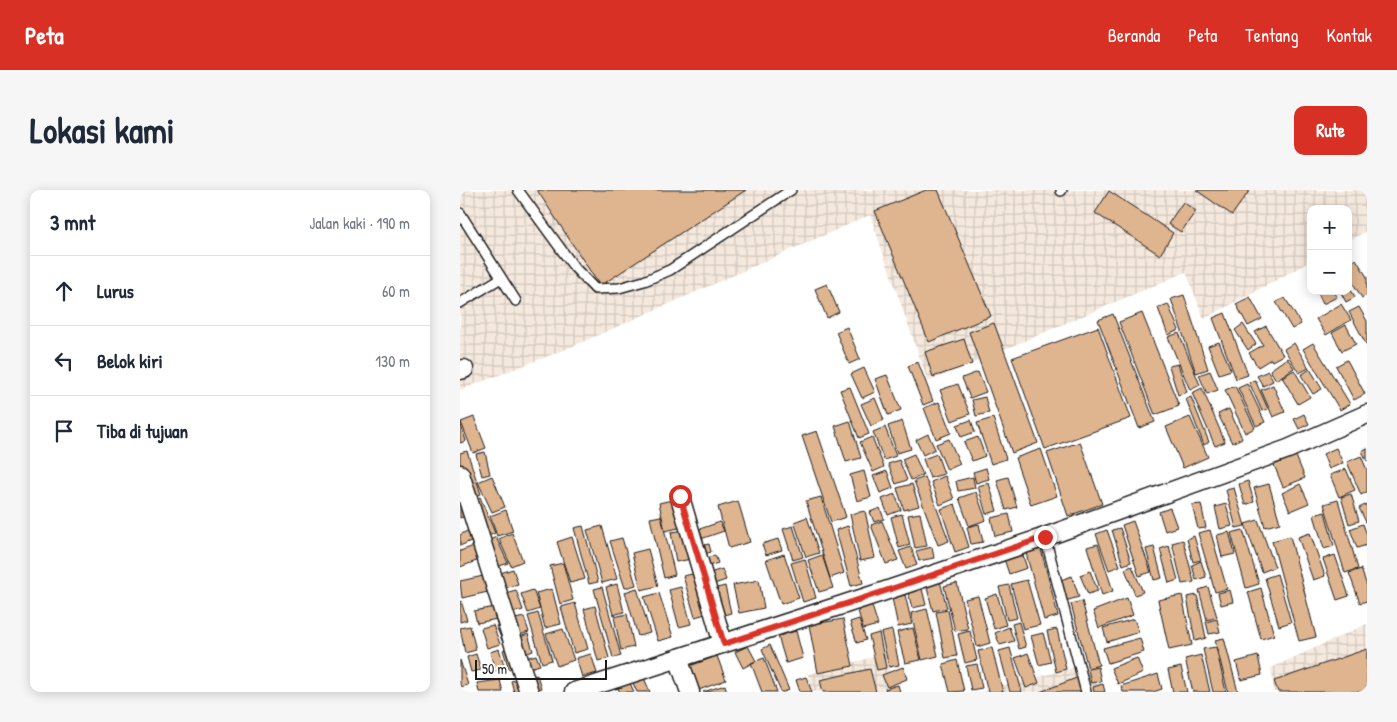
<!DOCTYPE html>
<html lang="id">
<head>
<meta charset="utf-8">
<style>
  body { margin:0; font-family:"Patrick Hand",sans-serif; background:#f6f6f7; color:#1f2937 }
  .controls { position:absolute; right:15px; top:15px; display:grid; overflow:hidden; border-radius:10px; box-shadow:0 2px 12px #0003 }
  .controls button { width:45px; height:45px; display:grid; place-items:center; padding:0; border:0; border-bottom:1px solid #e0e1e3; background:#fff; color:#1f2937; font:25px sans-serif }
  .scale { position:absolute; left:15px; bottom:12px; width:132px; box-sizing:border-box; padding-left:5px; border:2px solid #1c1c1c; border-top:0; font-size:14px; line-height:18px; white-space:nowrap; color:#1c1c1c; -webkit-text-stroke:4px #fff; paint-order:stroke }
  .stop { position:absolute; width:15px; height:15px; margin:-11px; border:4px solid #d93025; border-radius:50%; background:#fff }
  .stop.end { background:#d93025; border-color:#fff; box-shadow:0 1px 5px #0008 }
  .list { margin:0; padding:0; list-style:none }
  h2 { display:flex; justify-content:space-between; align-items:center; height:65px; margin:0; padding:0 20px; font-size:21px }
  h2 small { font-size:16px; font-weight:400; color:#747a83 }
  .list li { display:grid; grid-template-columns:32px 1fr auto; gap:15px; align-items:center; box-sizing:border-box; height:70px; padding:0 20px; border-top:1px solid #e0e1e3 }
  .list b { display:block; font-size:19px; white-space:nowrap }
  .list em { font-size:16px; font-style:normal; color:#747a83 }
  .icon { flex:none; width:28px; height:28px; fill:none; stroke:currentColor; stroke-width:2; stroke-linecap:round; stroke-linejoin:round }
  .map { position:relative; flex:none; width:907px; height:502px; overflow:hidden; border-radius:10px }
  header { display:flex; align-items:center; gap:30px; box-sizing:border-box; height:70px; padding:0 25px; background:#d93025; color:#fff }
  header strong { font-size:24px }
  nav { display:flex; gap:28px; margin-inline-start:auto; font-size:18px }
  .intro { display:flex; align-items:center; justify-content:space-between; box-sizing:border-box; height:120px; padding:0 30px }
  h1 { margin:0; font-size:35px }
  .button { padding:12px 22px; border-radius:10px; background:#d93025; color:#fff; font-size:18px; font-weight:700 }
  main { display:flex; gap:30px; padding:0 30px }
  aside { flex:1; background:#fff; border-radius:10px; box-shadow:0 2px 12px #0003 }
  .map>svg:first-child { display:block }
</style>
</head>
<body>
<header>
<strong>Peta</strong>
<nav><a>Beranda</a><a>Peta</a><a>Tentang</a><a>Kontak</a></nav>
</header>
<div class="intro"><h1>Lokasi kami</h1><a class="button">Rute</a></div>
<main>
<aside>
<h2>3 mnt<small>Jalan kaki · 190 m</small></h2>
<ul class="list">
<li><svg class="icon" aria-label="ahead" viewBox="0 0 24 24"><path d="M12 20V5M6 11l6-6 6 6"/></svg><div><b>Lurus</b></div><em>60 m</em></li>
<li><svg class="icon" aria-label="left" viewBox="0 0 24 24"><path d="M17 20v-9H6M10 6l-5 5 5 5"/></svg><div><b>Belok kiri</b></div><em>130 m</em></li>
<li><svg class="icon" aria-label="arrive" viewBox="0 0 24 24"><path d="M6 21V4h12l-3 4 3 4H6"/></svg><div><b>Tiba di tujuan</b></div></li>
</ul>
</aside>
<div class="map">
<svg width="907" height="502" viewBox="0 0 907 502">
  <defs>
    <pattern id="industrial-grid" width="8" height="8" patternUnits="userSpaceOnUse" patternTransform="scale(1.25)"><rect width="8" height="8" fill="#f5e9de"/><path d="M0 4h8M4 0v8" fill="none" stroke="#d1c7be"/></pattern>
  </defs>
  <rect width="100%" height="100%" fill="#fff"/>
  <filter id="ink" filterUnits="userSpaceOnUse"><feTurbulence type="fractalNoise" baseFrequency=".02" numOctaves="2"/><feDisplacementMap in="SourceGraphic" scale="10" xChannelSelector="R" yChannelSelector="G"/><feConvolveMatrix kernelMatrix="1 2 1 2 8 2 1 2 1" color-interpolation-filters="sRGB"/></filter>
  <g filter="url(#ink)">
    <path fill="url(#industrial-grid)" d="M0,0H907V41L888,51V19H851V71L744,129L726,82L468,192L410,25L109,158L0,200Z
      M907,434V502H814L811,478Z
      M425,464L435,502H352L348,484Z
      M635,472L643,502H520Z"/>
    <path fill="#dfb590" stroke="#1c1c1c" d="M77,0H286L140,96Z
      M466,0H478L531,126L469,152L415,21Z
      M736,0H790L772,25Z
      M649,1L713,43L700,65L635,23Z
      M723,12L736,21L721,42L708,34Z
      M896,69L907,87V105L902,108L888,85V74Z
      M367,94L379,122L367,128L355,99Z
      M888,95L895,107L886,112L880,101H888Z
      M857,101H874L877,107L863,114Z
      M724,105L748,179L736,183L711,109Z
      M790,107L802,129L788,136L776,114Z
      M825,108L841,134L832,139L816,112Z
      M708,114L719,140L708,145L698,118Z
      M881,114L891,130L866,145L856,129Z
      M899,117L907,131V156L889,122Z
      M682,123L719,216L695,225L659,132Z
      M765,123L788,185L776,189L753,128Z
      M653,124L695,232L679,238L638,130Z
      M534,133L578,253L552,263L509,142Z
      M783,134L796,154L788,160L775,140Z
      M886,135L896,154L882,161L872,143Z
      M806,136L823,165L812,171L811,169L798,177L789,163L803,155L795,142Z
      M387,137L400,169L389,174L376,142Z
      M638,137L671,228L585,259L552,168Z
      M719,143L740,195L730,200L708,147Z
      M504,149L512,174L473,187L465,162Z
      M759,152L771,180L759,184L748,156Z
      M834,153L849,178L839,183L824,159Z
      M853,153L890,214L880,220L843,159Z
      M827,168L834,178L816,190L810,180Z
      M887,170L905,204L894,210L876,176Z
      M458,172L473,211L463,215L448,176Z
      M718,174L727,202L718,205L709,176Z
      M404,178L415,202L402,208L391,184Z
      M850,179L862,199L853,204L841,185Z
      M834,180L850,207L838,214L822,187Z
      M750,181L758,200L747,204L739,185Z
      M808,181L813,191L803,196L797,186Z
      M518,182L526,202L510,208L502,188Z
      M427,185L441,220L428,225L415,189Z
      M795,190L808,219L802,221L789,192Z
      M498,194L510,224L492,231L480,200Z
      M787,194L805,232L796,236L778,198Z
      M813,195L825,222L813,227L801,200Z
      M775,196L795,238L785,243L765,200Z
      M390,197L409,244L399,248L380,200Z
      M742,198L765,252L755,256L732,203Z
      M525,207L529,223L516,226L512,210Z
      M731,207L749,252L744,255L726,209Z
      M415,208L424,230L411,236L401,214Z
      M479,212L491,243L476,249L464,218Z
      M769,219L782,248L772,253L758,224Z
      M844,224L849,234L839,239L834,229Z
      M14,227L26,258L13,263L1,232Z
      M730,227L748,267L723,278L706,237Z
      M533,228L546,269L531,274L517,233Z
      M511,230L515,242L501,247L497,235Z
      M390,231L401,268L386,272L375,236Z
      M442,231L451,259L437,263L428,236Z
      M0,232L6,251L0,253Z
      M425,237L436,266L424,270L413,242Z
      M357,241L386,327L371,332L342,246Z
      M468,244L475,259L463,265L456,250Z
      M412,247L424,277L413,282L400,252Z
      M518,247L525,266L512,271L504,252Z
      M489,249L500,274L487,280L476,254Z
      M620,252L642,314L608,326L587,263Z
      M876,258L883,273L869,279L863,264Z
      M907,258V271L902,261Z
      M581,259L597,306L571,315L555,268Z
      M7,261L21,304L10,307L0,275V263Z
      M25,262L30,284L22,286L16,264Z
      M454,264L463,285L451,290L442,269Z
      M477,264L484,284L470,288L463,269Z
      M836,266L845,288L823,297L814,275Z
      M901,266L907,280V302L901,305L887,272Z
      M439,270L447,290L436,294L428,274Z
      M526,278L529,289L516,293L513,282Z
      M886,279L895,300L879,307L870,285Z
      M404,281L411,307L397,311L390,285Z
      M427,281L433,298L420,303L413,286Z
      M32,286L45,317L32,322L18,292Z
      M485,286L494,309L480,315L471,292Z
      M465,287L489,351L478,355L454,291Z
      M513,287L515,298L498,301L496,291Z
      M548,287L557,317L546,320L537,290Z
      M788,291L794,312L785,315L779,294Z
      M529,293L537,321L526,324L518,296Z
      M452,294L459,316L444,320L437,298Z
      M809,294L820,333L805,337L794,298Z
      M840,294L849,313L830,321L822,303Z
      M774,298L785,336L776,338L766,300Z
      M516,302L526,330L509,336L499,308Z
      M435,304L441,320L428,325L422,309Z
      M891,304L899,331L889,334L881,307Z
      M20,307L35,343L28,346L13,310Z
      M361,307L384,383L370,388L346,311Z
      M216,309L223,337L205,341L199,313Z
      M0,310L9,325L0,328Z
      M878,310L898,379L885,383L864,314Z
      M278,311L290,352L269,358L258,317Z
      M495,314L509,357L495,362L481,319Z
      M741,314L746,338L738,339L732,315Z
      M766,314L772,336L760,339L755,317Z
      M907,314V334L899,318Z
      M420,318L424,329L414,332L410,322Z
      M710,318L717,337L705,341L699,322Z
      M46,320L53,341L37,346L30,326Z
      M405,321L415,368L400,371L390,324Z
      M865,322L874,356L864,359L854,325Z
      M460,323L467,356L455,358L448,325Z
      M442,324L450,355L439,358L431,327Z
      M549,324L553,342L535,346L531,328Z
      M201,326L215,385L204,388L190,328Z
      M347,327L359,363L346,367L334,332Z
      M798,330L815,377L802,382L785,334Z
      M422,331L438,370L426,374L411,335Z
      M673,331L691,382L679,386L662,335Z
      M260,332L264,341L235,351L231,342Z
      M519,334L523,352L511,354L507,337Z
      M903,334L907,345V355L897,358L890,339Z
      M123,336L138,392L129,394L114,338Z
      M142,336L157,389L142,393L127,340Z
      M333,336L343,367L333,370L323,339Z
      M388,336L403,393L391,396L376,340Z
      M12,338L17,348L0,356V345Z
      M660,338L671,372L663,375L652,340Z
      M226,340L231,369L216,372L211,342Z
      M647,340L660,376L649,380L636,344Z
      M750,340L767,399L755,402L738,343Z
      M783,340L799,394L786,398L771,343Z
      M769,342L775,364L762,367L757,345Z
      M52,343L63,371L51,376L39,349Z
      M850,343L865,386L853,390L838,347Z
      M734,346L741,370L733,372L727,349Z
      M830,346L856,447L839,451L812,351Z
      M36,347L48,373L37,377L26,352Z
      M112,347L125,389L110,393L97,352Z
      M162,348L176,395L165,398L150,351Z
      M318,349L322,360L306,365L302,354Z
      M723,350L734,392L722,394L712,353Z
      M249,354L251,362L241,365L239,356Z
      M638,354L653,401L642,405L627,357Z
      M17,355L22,369L0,377V361Z
      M709,356L718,390L709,393L700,359Z
      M451,357L457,375L446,379L439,361Z
      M472,357L474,368L459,371L456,361Z
      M694,357L702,388L694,390L686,359Z
      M188,359L198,396L181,400L172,363Z
      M581,359L598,426L584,430L566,363Z
      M562,363L567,378L549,384L544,369Z
      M324,364L339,408L321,414L306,370Z
      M255,365L258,373L246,377L244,369Z
      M362,365L373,398L359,402L348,370Z
      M875,365L889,406L877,410L863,369Z
      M345,369L356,408L343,412L331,373Z
      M741,371L746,387L736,390L732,375Z
      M103,373L113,410L100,414L90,376Z
      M672,376L683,402L675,405L665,379Z
      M53,379L58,394L39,400L34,385Z
      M262,379L266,390L251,395L247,384Z
      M901,379L907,396V411L900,413L889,383Z
      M630,381L638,401L628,404L620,385Z
      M237,383L249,423L235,427L223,386Z
      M817,384L831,432L819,436L805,388Z
      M28,385L32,401L2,408L0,391Z
      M612,386L619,407L605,411L598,391Z
      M299,390L304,418L279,423L273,395Z
      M567,390L580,435L563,439L551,394Z
      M480,391L487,418L473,421L466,394Z
      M497,393L508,439L495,441L484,396Z
      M157,394L164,422L153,425L146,397Z
      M549,395L557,428L547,430L539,397Z
      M265,396L271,423L260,426L253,399Z
      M142,397L161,466L153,468L134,399Z
      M221,397L231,434L219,437L209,400Z
      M748,397L757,427L747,430L739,400Z
      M177,398L190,443L178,446L165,402Z
      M801,398L814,445L801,449L788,402Z
      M92,399L101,434L85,438L76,403Z
      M462,399L466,415L452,418L448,402Z
      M56,400L63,420L48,424L42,404Z
      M73,400L80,419L68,423L61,404Z
      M770,400L773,412L761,415L758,403Z
      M199,403L213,447L198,451L184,407Z
      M537,404L546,435L534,439L525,408Z
      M445,405L452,434L438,437L432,408Z
      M722,405L732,455L709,460L698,410Z
      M737,405L746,448L735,451L727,407Z
      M518,406L530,453L517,457L505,409Z
      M667,408L673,425L639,438L633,421Z
      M1,411L7,430L0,432V412Z
      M622,411L639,475L628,478L611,414Z
      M115,413L128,459L114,463L101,417Z
      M411,413L418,435L403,439L397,417Z
      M40,416L42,428L17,433L14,421Z
      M135,416L149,468L138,471L124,419Z
      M467,419L478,466L462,470L451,423Z
      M488,420L497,466L485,468L476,422Z
      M78,423L92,470L82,473L68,426Z
      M167,424L174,457L161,460L154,427Z
      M64,427L69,442L56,446L51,430Z
      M383,429L393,476L358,483L349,435Z
      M399,429L406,450L397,453L390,432Z
      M674,429L679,442L647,452L643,438Z
      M757,429L760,442L749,444L746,432Z
      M559,432L566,457L559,459L552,434Z
      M44,433L52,452L44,455L36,436Z
      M33,435L40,454L27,458L21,438Z
      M10,436L16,460L5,463L0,438Z
      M549,437L554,451L540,455L535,443Z
      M453,438L461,470L445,473L437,442Z
      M103,439L114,470L97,476L86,444Z
      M597,439L606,479L596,482L587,441Z
      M432,440L439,475L429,477L421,443Z
      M336,441L343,468L326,473L318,446Z
      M510,441L517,470L505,473L498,444Z
      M419,443L426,478L417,480L409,446Z
      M583,443L591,472L579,475L571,446Z
      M68,444L73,461L63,465L57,448Z
      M680,448L684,462L648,473L643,458Z
      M764,448L778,502H768L755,450Z
      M310,455L329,500L324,502H321L302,459Z
      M288,456L296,471L283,478L275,462Z
      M52,457L58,475L49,479L43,460Z
      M756,457L766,502H753L743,459Z
      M532,458L543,502H528L518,461Z
      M550,458L562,502H550L539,461Z
      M39,459L45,478L35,481L30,462Z
      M907,459V502H818L814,491Z
      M568,463L579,493L566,498L555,468Z
      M16,464L21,480L11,482L7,467Z
      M131,464L137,483L122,487L116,468Z
      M76,465L80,475L66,479L62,469Z
      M741,465L750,502H733L725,469Z
      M257,466L266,490L236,501L227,477Z
      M798,466L802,485L781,490L776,472Z
      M304,468L317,502H302L291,473Z
      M677,468L683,483L658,494L651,478Z
      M0,470L8,495L0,497Z
      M497,470L504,501L490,502L483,474Z
      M517,474L522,498L511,500L506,476Z
      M443,477L447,489L427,497L422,485Z
      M638,477L641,491L631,493L628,479Z
      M721,477L727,502H713L708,480Z
      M410,479L416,502H363L360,490Z
      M698,484L702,499L693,502H663L661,496Z
      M77,485L81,498L72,502L67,488Z
      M346,487L352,502H340L336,490Z
      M619,487L624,502H580Z
      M61,488L65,502H54L51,491Z
      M184,488L190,502H177L173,493Z
      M40,490L43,502H19L17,493Z
      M169,491L174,502H160L157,497Z
      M643,494L645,502H634L633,497Z
      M265,495L267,502H243Z
      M438,495L440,502H427L425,499Z"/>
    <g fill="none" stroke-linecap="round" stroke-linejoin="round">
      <g stroke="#1c1c1c" stroke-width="12">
        <path id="service" d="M58,0L114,77L135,99L159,98L184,91L210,80L331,0
          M601,1L602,0
          M0,23L56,111
          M0,113L41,88
          M585,347L626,502"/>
      </g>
      <g stroke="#1c1c1c" stroke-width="21">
        <path id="minor" d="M0,180L4,179
          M0,284L69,502
          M220,307L263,454
          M218,468L230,502
          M114,502L422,402L585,347L828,259L907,224"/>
      </g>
      <use href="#service" stroke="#fff" stroke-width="9"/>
      <use href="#minor" stroke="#fff" stroke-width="18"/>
    </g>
  </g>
  <g fill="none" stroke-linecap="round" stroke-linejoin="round" filter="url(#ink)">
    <path stroke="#d93025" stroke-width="6" d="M220,306L264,454L422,402L585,347"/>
  </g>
</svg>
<div class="controls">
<button>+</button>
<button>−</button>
</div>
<div class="scale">50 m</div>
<div class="stop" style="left:220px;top:306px"></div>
<div class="stop end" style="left:585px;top:347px"></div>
</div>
</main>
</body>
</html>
